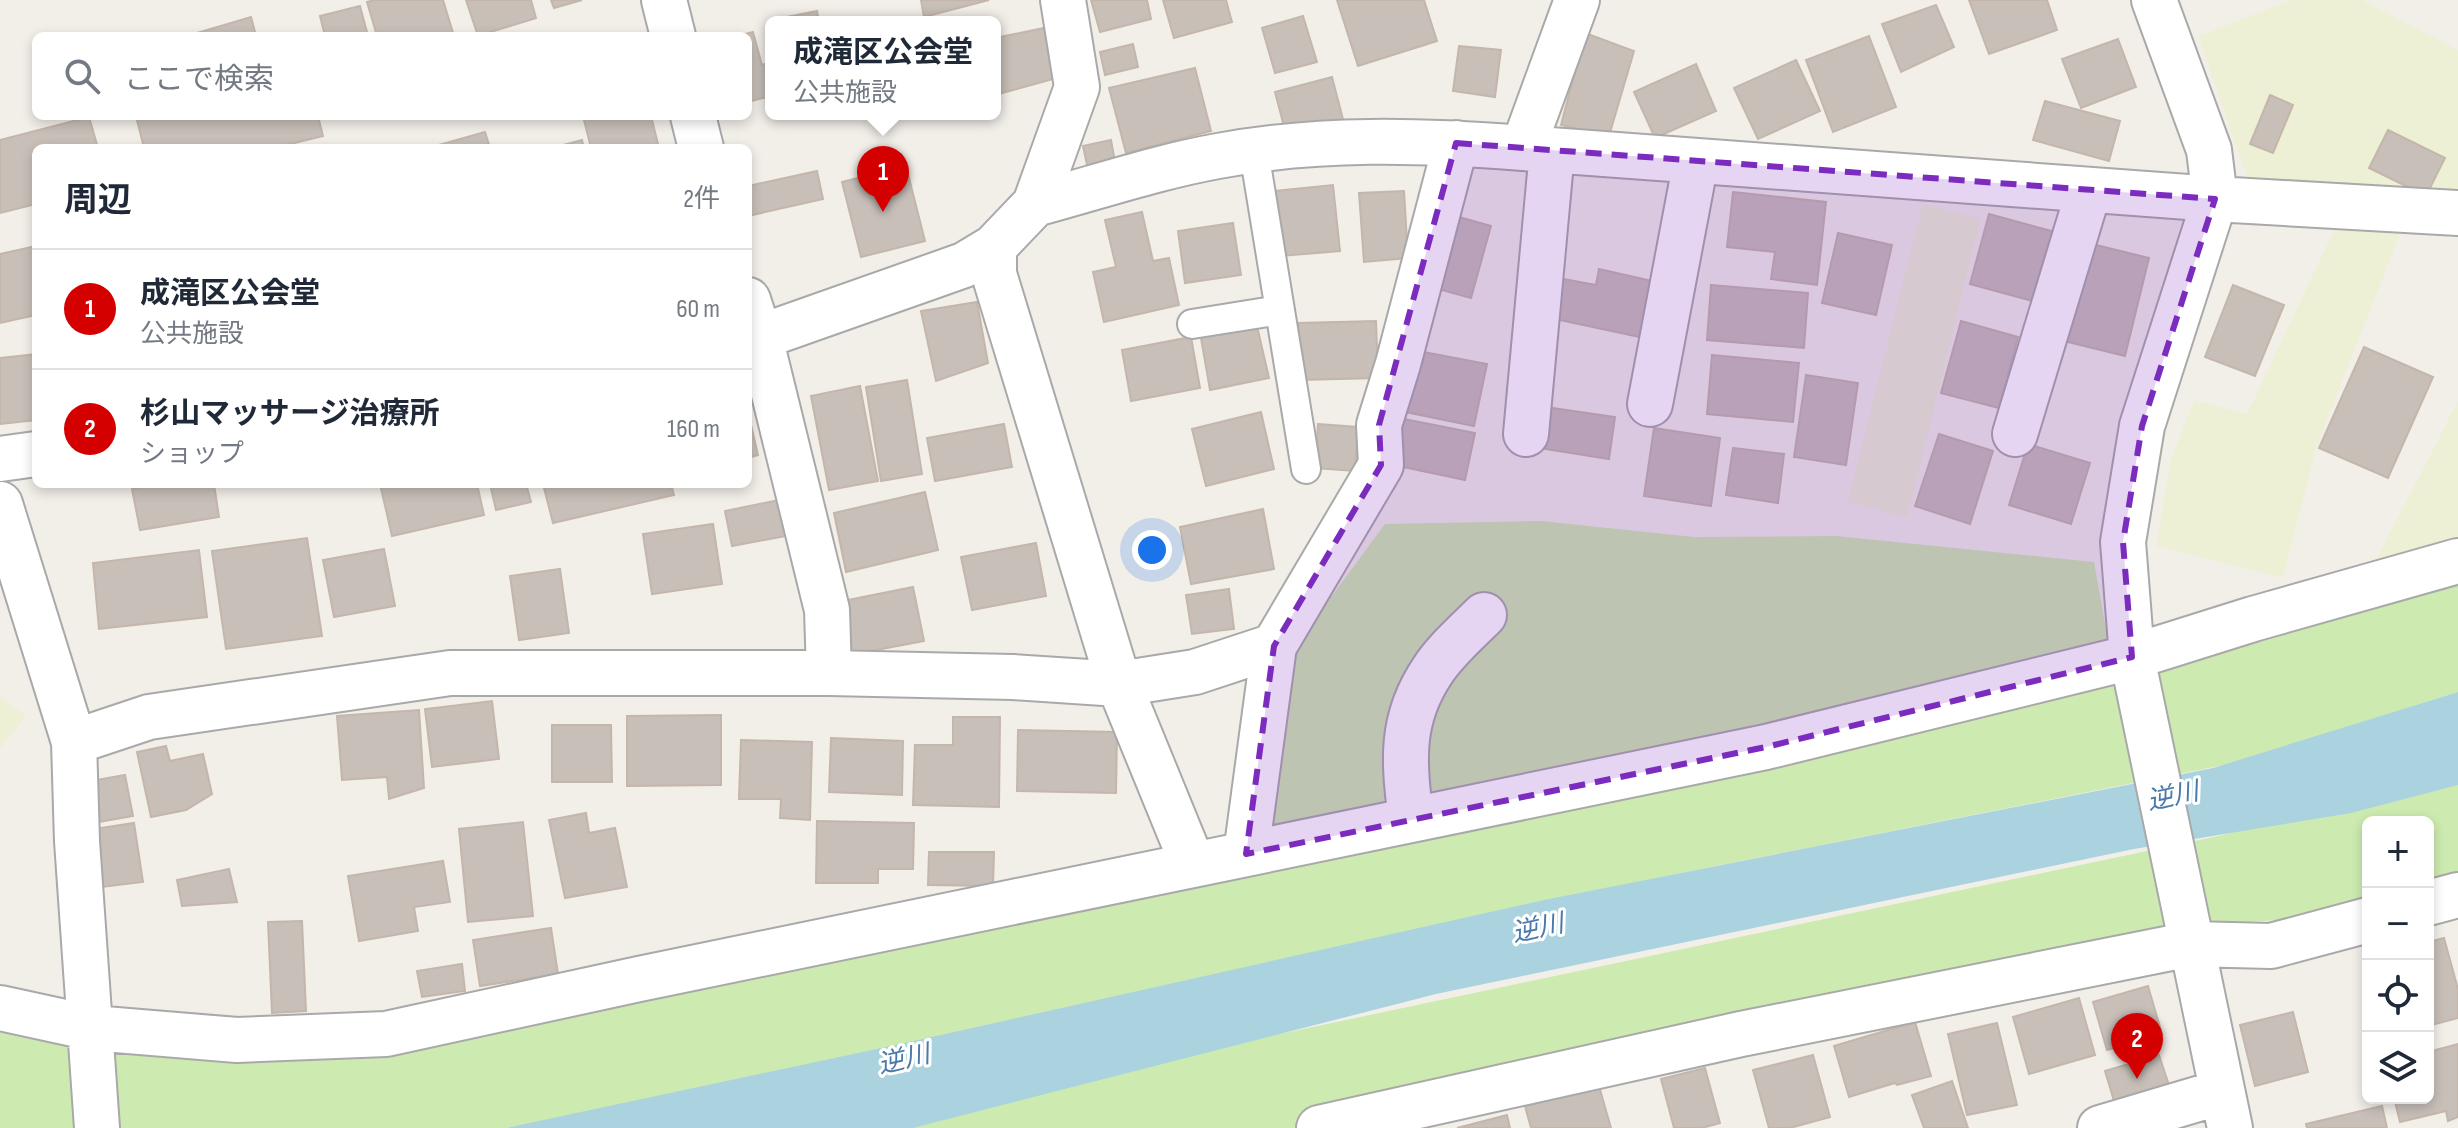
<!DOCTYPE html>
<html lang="ja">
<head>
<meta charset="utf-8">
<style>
  body { margin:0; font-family:"Sofia Sans Condensed","Noto Sans JP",sans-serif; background:#f6f6f7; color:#1f2937 }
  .controls { position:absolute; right:24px; bottom:24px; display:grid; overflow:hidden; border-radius:12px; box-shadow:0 4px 12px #0003 }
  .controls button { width:72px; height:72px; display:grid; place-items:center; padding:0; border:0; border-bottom:2px solid #e0e1e3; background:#fff; color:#1f2937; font:40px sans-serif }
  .you { position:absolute; left:1152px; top:550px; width:28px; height:28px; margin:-20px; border:6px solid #fff; border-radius:50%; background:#1a73e8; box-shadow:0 0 0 12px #1a73e833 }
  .badge { display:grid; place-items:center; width:52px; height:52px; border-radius:50%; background:#d40000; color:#fff; font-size:26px; font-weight:700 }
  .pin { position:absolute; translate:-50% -66px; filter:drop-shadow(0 2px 4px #0008) }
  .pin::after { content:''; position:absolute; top:42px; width:28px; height:24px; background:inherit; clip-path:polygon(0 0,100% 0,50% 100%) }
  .popup { position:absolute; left:765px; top:16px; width:236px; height:104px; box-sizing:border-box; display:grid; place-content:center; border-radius:12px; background:#fff; filter:drop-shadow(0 2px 6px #0005); font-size:26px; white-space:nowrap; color:#747a83 }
  .popup b { font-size:30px; color:#1f2937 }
  .popup::after { content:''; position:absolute; left:50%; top:100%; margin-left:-16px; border:16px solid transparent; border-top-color:#fff }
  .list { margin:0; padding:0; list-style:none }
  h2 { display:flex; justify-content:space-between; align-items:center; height:104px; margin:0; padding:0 32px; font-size:34px }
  h2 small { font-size:26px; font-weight:400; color:#747a83 }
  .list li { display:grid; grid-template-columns:52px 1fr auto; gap:24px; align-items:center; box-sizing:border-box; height:120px; padding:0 32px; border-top:2px solid #e0e1e3 }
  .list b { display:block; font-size:30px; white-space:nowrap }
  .list p { margin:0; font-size:26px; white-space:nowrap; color:#747a83 }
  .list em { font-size:26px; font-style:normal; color:#747a83 }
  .icon { flex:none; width:44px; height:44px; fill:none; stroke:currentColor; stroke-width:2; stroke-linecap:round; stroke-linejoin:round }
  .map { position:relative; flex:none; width:2458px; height:1128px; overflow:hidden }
  .search { position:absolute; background:#fff; box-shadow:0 4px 12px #0003; left:32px; top:32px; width:720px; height:88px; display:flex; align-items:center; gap:20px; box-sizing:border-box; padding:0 28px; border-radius:12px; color:#747a83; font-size:30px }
  .panel { position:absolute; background:#fff; box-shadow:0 4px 12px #0003; left:32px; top:144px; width:720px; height:344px; border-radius:12px }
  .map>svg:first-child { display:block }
</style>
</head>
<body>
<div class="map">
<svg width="2458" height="1128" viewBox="0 0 2458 1128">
  <rect width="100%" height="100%" fill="#f2efe9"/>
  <path fill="#eef0d5" d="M2292,0H2362L2458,50V196H2426L2247,177L2198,36Z
    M1923,204L1981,219L1907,517L1848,502Z
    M2336,226L2400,234L2316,448L2283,578L2156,546L2171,459L2194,400L2247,414Z
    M2458,401V538L2374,564Z
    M0,696L26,716L0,749Z"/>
  <path fill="#cdebb0" d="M1541,521L1694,537L1836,536L2094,562L2109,646L1259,836L1286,658L1385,524Z
    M2458,556V692L2229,764L1676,874L626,1105L506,1128H0V1014L227,1047L1534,795Z
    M2458,770V878L2428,886V822H2368V902L2313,917L2228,924L1294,1128H834L2223,835Z"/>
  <path fill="#aad3df" d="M2458,692V785L2351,813L2134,849L1436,994L913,1128H506L914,1041L1544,900L2213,768Z"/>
  <path fill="#c7bfb8" stroke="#c4b6ab" stroke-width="2" d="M375,0H443L454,36H377L367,2Z
    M466,0H531L536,18L478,36Z
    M551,0H582L554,8Z
    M921,0H989L924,17Z
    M1091,0H1147L1151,19L1100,32Z
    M1163,0H1226L1232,22L1174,38Z
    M1337,0H1424L1437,41L1358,66Z
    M1969,0H2047L2057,30L1989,54Z
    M1936,5L1954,47L1901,72L1882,24Z
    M360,6L368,36H325L320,16Z
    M817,11L819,22H771V20Z
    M1303,16L1317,62L1275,73L1262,28Z
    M251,17L256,36H187Z
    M1044,28L1060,77L995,95V38Z
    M753,32L762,65L771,62V96L748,102V36H738Z
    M1585,33L1634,51L1609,136L1561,125Z
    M1869,36L1896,107L1833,132L1806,60Z
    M2118,39L2136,87L2081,108L2062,59Z
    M1133,44L1138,67L1105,75L1100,52Z
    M1459,46L1501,50L1495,97L1453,91Z
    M1796,60L1820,111L1758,139L1734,88Z
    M1696,64L1716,111L1655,138L1634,92Z
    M1195,68L1211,131L1126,153L1109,88Z
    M1332,77L1344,123L1287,138L1275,92Z
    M2270,95L2293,105L2273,153L2250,144Z
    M2045,101L2120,121L2109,161L2033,140Z
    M136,116H318L323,136L274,148H144Z
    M583,116H651L659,148H591Z
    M89,117L98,148H36V204L0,213V140Z
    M2388,130L2445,158L2426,196L2369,168Z
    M485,132L490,148H428Z
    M582,140L584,148H552Z
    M1111,140L1117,173L1090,179L1083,146Z
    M906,166L925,241L861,257L842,182Z
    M817,171L823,199L748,216V186Z
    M1333,185L1340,251L1281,256L1275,191Z
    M1404,191L1408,258L1364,262L1359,193Z
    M1733,192L1826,202L1817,285L1771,279L1775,252L1727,247Z
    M1142,212L1153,261L1169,258L1179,305L1104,322L1093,272L1116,267L1105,220Z
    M1989,214L2059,233L2040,303L1970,284Z
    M1452,215L1491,226L1471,298L1431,287Z
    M1233,223L1241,275L1185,283L1178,231Z
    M1838,233L1892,245L1876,315L1822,303Z
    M2088,243L2149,258L2125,356L2064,341Z
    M36,246V315L0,323V254Z
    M1599,269L1661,283L1649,339L1555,319L1563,279L1596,285Z
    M1711,285L1808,293L1804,348L1707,340Z
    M2233,285L2284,305L2255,376L2205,357Z
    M977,302L988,363L936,381L921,311Z
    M1376,321L1378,378L1300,380L1298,323Z
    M1961,321L2018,337L1999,408L1941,393Z
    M1257,326L1269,378L1210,390L1201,338Z
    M1191,337L1200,388L1131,401L1122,350Z
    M2364,347L2433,377L2388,478L2319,448Z
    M1413,350L1487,364L1474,426L1400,411Z
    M36,354V420L0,424V358Z
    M1712,355L1799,363L1793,422L1707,414Z
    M1806,375L1858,383L1846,465L1794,457Z
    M907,380L922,474L881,481L866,387Z
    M860,386L878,481L829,490L811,396Z
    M1546,407L1615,417L1609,459L1539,448Z
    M748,412L758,455L748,458Z
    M1261,412L1274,469L1206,486L1192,429Z
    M1399,418L1475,433L1465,480L1389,464Z
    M1004,424L1012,467L935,481L927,438Z
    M1318,424L1358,427L1355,471L1315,468Z
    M1654,428L1720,438L1711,506L1644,496Z
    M1939,434L1993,451L1970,524L1915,506Z
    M2028,444L2090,463L2071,524L2009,505Z
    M1733,448L1784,454L1778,503L1726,495Z
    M158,484H214L219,517L140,530L132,489Z
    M380,484H477L484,515L392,536Z
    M490,484H526L531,502L496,510Z
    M543,484H671L674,495L553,523Z
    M925,492L938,550L846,572L834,513Z
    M784,499L791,535L732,546L725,511Z
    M1263,509L1274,569L1191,584L1180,527Z
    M713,524L722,584L652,594L643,534Z
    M307,538L322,636L226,649L212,551Z
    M1036,543L1046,596L972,610L961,557Z
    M384,549L395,606L334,617L323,560Z
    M199,550L207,617L99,629L93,563Z
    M560,569L569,633L519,640L510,576Z
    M913,587L924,641L850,655L838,602Z
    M1229,589L1234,629L1192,634L1186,595Z
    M492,701L499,759L432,767L425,709Z
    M419,710L424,788L389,799L387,777L342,780L337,716Z
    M721,715V785L627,786V716Z
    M953,717H1000L999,807L913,805L915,745H953Z
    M552,725H611L612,782H552Z
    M1018,730L1117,732L1116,793L1017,791Z
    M831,738L903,741L902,795L829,792Z
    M741,740L812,742L810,820L780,818L781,799H739Z
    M166,746L170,761L203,754L212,794L186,810L151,817L137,752Z
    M125,775L133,816L93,823L91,781Z
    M586,813L589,833L615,828L627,887L565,898L549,820Z
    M817,821L914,823L913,869H878V883H816Z
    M523,822L533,916L468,922L459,829Z
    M134,823L143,882L102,887L94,829Z
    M929,852H994L993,886L928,885Z
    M443,861L450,902L414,907L418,931L359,941L348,876Z
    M229,869L237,902L182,906L177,880Z
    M302,921L306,1011L272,1013L268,922Z
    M551,928L558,974L480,986L473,940Z
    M2444,938L2458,989V1018L2428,1026V942Z
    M462,964L465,991L422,997L417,971Z
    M2148,986L2162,1034L2107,1050L2093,1002Z
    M2079,998L2095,1055L2029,1074L2013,1017Z
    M2293,1012L2308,1072L2255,1086L2240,1025Z
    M1915,1022L1931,1076L1897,1085L1895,1083L1849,1097L1834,1046Z
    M1997,1023L2017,1105L1967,1115L1948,1034Z
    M2458,1044V1117L2448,1121L2446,1111L2400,1122L2394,1098H2428V1052Z
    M1813,1055L1830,1117L1790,1128H1769L1753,1070Z
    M2159,1055L2169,1085L2114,1101L2105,1071Z
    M1705,1068L1720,1123L1702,1128H1674L1661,1079Z
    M1952,1081L1968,1128H1924L1912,1095Z
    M1599,1086L1611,1128H1531L1525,1106Z
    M2382,1106L2387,1128H2307L2306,1124Z
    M1507,1115L1510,1128H1457Z"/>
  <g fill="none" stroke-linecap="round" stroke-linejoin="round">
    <g stroke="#a9a9a9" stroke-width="32">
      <path id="service" d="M1254,152L1306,469
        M1192,324L1280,310"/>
    </g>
    <g stroke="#a9a9a9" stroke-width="48">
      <path id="minor" d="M664,0L673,36
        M2154,0L2209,150L2215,199L2142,426L2123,542L2132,657L2230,1128
        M693,116L701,148
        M1523,148L2215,199L2458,213
        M1035,204C1095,188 1157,167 1218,156C1319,137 1421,140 1523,148L1577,0
        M748,300L760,337L827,610L829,673
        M760,337L964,265L994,247
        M1650,404L1696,161
        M1526,434L1552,151
        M2015,434L2089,190
        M0,459L36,454
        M0,504L74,742L77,841L97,1128
        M74,742L149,717L450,673H829L1013,677L1119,684L994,274V247L1035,204L1077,87L1063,0
        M1411,820C1404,763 1399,720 1433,670C1446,650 1467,632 1484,615
        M1246,854L1274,646
        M1193,865L1119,684L1195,672L1274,646L1381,465L1379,425L1398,364L1456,143
        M2428,903L2458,895
        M0,1008L92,1028L237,1040L386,1034L639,979L1766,747L2132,657L2253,619L2458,561
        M1319,1128L1741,1034L2191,944L2271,946L2368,920
        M2100,1128L2221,1092"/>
    </g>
    <use href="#service" stroke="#fff" stroke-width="28"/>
    <use href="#minor" stroke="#fff" stroke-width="44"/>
  </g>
  <path fill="#7b2cbf" fill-opacity="0.2" stroke="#7b2cbf" stroke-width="6" stroke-dasharray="16 10" stroke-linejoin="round" d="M1456,143L2215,199L2142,426L2123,542L2132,657L1766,747L1246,854L1274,646L1381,465L1379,425Z"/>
  <g text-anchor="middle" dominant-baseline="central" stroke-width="6" stroke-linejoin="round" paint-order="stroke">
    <g font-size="26" font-style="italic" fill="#4a7aab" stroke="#fff">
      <text transform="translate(2173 797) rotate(-12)">逆川</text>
      <text transform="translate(1538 929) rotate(-12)">逆川</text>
      <text transform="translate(904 1060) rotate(-13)">逆川</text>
    </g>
  </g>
</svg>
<div class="controls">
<button>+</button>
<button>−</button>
<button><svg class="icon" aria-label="locate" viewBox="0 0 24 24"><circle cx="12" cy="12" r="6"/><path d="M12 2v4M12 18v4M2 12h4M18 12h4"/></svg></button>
<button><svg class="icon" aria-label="layers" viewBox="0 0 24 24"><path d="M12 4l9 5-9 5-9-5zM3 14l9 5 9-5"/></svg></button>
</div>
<div class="you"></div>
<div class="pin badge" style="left:883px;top:212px">1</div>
<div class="popup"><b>成滝区公会堂</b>公共施設</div>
<div class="pin badge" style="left:2137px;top:1079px">2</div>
<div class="search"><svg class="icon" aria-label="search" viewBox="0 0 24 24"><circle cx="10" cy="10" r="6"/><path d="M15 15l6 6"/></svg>ここで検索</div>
<section class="panel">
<h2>周辺<small>2件</small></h2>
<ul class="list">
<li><span class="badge">1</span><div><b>成滝区公会堂</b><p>公共施設</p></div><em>60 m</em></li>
<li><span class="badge">2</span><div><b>杉山マッサージ治療所</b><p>ショップ</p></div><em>160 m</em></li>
</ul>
</section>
</div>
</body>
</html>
